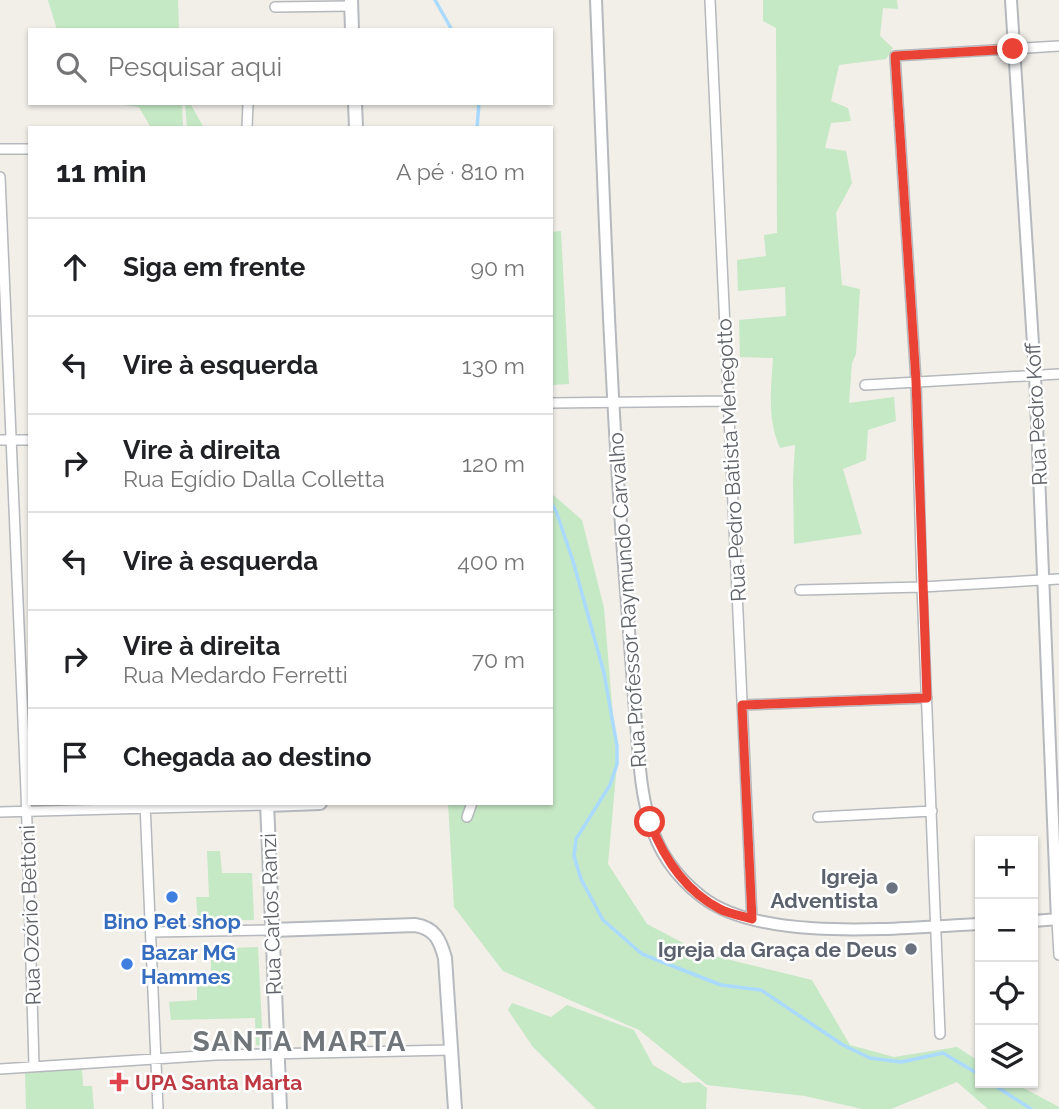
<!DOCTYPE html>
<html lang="pt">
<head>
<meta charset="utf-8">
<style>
  body { margin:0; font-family:Raleway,sans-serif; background:#f2f2f2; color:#202124 }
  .controls { position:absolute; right:21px; bottom:21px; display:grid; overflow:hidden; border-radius:0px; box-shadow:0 2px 5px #0004 }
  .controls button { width:63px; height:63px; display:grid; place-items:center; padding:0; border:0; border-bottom:2px solid #e0e0e0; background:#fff; color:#202124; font:35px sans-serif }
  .stop { position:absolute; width:21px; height:21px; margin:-16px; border:5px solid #ea4335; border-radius:50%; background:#fff }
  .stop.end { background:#ea4335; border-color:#fff; box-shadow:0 2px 7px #0008 }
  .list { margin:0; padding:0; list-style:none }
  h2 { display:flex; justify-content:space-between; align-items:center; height:91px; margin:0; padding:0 28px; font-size:30px }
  h2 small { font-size:23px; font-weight:400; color:#757577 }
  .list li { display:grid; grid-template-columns:46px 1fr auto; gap:21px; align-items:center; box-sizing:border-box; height:98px; padding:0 28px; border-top:2px solid #e0e0e0 }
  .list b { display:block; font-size:26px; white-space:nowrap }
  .list p { margin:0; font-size:23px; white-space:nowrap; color:#757577 }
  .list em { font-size:23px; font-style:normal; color:#757577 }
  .icon { flex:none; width:38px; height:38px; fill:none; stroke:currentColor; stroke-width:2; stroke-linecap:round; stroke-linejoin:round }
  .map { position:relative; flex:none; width:1059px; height:1109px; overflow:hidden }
  .search { position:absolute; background:#fff; box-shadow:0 2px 5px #0004; left:28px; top:28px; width:525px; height:77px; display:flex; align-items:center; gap:18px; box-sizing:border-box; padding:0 24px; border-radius:0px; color:#757577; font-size:26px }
  .panel { position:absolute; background:#fff; box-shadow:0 2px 5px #0004; left:28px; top:126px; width:525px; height:679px; border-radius:0px }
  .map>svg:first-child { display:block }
</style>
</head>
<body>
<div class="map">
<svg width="1059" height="1109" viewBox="0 0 1059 1109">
  <rect width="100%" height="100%" fill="#f1efe8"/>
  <path fill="#c5e8c5" d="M48,0H178L179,30H57Z
    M763,0H897L898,9L883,8L880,36L893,48L886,59L839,65L831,101L848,108L851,121L831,123L825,148L846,151L852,183L836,213L842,285L860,289L856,354L852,363L849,403L894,397L896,421L868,430L866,460L843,469L862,534L794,544L793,479L795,445L780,448C767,419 771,389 773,358L740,357L739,320L786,316L785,287L738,291L737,260L766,256L764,235L777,233L776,28L763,21Z
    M106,103H182L183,128H151L139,107Z
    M185,103H190L204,128H187Z
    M561,231L569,384L551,385V232Z
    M551,493L582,520L604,608L617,764L608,864L647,924L702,953L812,980L850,1045L894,1057L957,1047L980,1062V1083H1014L1059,1107V1109H988L957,1082L891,1109H862L805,1096L707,1085L639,1030L503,971L454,907L448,803H551Z
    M207,851H220L222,873H252L254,920L198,921L196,897H209Z
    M258,947L263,1046L256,1045L255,1018L171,1020L169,1002L197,1000V976H211V949Z
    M512,1003L551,1017L567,1005L634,1030L653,1065L683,1083L699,1082L707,1088L706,1109H596L533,1047L508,1010Z
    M82,1068L83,1086H92L94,1109H26L25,1071Z"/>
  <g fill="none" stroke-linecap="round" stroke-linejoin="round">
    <path stroke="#aadaff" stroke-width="3.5" d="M435,0L452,30
      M477,128L479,103
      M551,503L556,511L573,561L604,673L617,746V764L610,785L576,839L574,856L581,879L603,920L642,954L721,985L761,990L843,1045L870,1058L901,1062L943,1053L980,1075
      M991,1083L1031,1109"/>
    <g stroke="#b5b8bc" stroke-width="12">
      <path id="minor" d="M710,0L752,919
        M275,7L351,6
        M247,128L248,103
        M0,149H30
        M0,177L26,791L34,1065
        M865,385L1059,374
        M551,403L728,401
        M0,440H30
        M800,590L922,587L1059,579
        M742,705L927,698
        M145,803L158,1109
        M0,812L267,805
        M467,817L472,803
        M818,817L932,811
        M1057,920L1059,955
        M151,932L272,930
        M940,1034L922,587L916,381L895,56L1059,46
        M0,1069L216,1055L451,1050"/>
    </g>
    <g stroke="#b5b8bc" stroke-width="14">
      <path id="tertiary" d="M596,0C604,197 610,394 626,591C629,635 633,680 636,724C639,756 640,788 649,819C658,852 676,877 702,897C763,944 906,927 980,924
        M1011,0L1035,375L1057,920
        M1033,921L1059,919"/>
    </g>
    <g stroke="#b6babf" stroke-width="16">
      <path id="secondary" d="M351,0L352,30
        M355,103L356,128
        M267,803L280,1109
        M267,805L320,803
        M272,930L415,925C435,928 440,940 445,958L455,1109"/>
    </g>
    <use href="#minor" stroke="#fff" stroke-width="9"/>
    <use href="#tertiary" stroke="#fff" stroke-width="10"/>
    <use href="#secondary" stroke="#fff" stroke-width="12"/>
  </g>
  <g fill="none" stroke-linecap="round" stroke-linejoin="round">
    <path stroke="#ea4335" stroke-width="9" d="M650,822C664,859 685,891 720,909C730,914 742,916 752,919L742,705L927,698L916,381L895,56L1013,49"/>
  </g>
  <g fill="#6b7280" stroke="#fff" stroke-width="2.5">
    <circle cx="892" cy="888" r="7"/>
    <circle cx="911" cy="949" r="7"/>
  </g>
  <g fill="#3f7fe0" stroke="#fff" stroke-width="2.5">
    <circle cx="172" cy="897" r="7"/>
    <circle cx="127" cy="964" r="7"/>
  </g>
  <path fill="#e0444e" stroke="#fff" stroke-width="2.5" d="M115.5 1071.5h7v7h7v7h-7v7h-7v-7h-7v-7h7z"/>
  <g text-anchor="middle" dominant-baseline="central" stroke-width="5" stroke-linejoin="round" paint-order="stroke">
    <g font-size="21" fill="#5f6368" stroke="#fff">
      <text transform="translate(1036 414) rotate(-93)">Rua Pedro Koff</text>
      <text transform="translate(731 460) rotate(-93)">Rua Pedro Batista Menegotto</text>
      <text transform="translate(627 600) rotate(-94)">Rua Professor Raymundo Carvalho</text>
      <text transform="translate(271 914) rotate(-92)">Rua Carlos Ranzi</text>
      <text transform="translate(30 915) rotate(-92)">Rua Ozório Bettoni</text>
    </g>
    <g font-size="21" font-weight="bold" fill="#5b616d" stroke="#fff" text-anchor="end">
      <text x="878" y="876">Igreja<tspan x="878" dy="24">Adventista</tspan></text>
      <text x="897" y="949">Igreja da Graça de Deus</text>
    </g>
    <g font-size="21" font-weight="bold" fill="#366cbe" stroke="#fff">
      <text x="172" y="921">Bino Pet shop</text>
      <text x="141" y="952" text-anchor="start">Bazar MG<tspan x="141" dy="24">Hammes</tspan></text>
    </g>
    <g font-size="21" font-weight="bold" fill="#be3a42" stroke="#fff" text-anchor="start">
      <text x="135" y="1082">UPA Santa Marta</text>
    </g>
    <g font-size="28" font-weight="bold" letter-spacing="2" fill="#70757a" stroke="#fff">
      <text x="300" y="1041">SANTA MARTA</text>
    </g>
  </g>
</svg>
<div class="controls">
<button>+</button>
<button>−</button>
<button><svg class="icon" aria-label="locate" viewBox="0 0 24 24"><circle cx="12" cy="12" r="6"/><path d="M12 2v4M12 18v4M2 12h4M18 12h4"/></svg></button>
<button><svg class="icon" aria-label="layers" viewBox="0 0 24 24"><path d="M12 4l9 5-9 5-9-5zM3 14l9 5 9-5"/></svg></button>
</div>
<div class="stop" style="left:650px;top:822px"></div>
<div class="stop end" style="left:1013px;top:49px"></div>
<div class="search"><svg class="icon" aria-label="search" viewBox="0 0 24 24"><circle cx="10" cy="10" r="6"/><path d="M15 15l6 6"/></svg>Pesquisar aqui</div>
<section class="panel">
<h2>11 min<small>A pé · 810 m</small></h2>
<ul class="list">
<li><svg class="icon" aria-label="ahead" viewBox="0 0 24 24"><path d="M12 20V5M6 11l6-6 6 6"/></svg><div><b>Siga em frente</b></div><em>90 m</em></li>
<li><svg class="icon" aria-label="left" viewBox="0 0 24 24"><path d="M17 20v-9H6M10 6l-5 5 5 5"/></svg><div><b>Vire à esquerda</b></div><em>130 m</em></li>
<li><svg class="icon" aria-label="right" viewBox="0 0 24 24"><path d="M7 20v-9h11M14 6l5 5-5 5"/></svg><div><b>Vire à direita</b><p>Rua Egídio Dalla Colletta</p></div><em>120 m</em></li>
<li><svg class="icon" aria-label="left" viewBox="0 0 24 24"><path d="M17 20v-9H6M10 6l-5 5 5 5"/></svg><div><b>Vire à esquerda</b></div><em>400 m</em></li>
<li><svg class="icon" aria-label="right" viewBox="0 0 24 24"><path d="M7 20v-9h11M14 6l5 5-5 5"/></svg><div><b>Vire à direita</b><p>Rua Medardo Ferretti</p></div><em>70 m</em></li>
<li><svg class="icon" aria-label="arrive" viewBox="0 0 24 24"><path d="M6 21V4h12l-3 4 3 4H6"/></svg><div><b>Chegada ao destino</b></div></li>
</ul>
</section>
</div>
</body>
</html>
